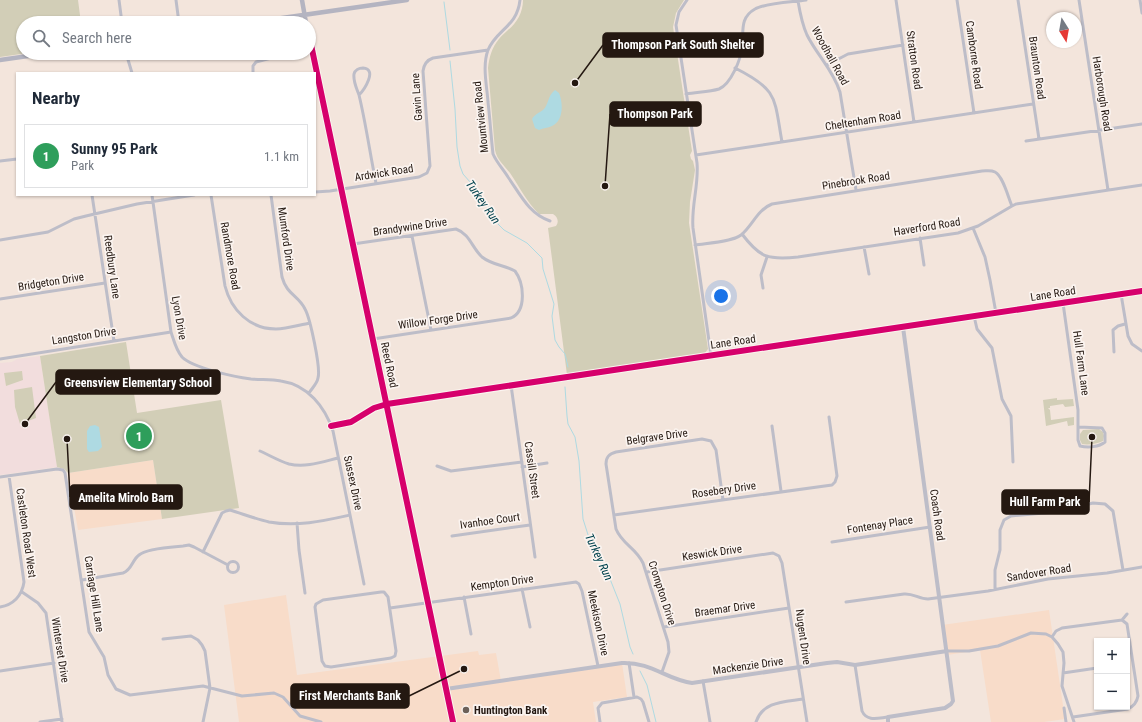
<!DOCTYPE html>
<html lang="en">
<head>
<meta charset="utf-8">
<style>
  body { margin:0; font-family:"Roboto Condensed",sans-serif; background:#f6f6f7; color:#1f2937 }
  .controls { position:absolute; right:12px; bottom:12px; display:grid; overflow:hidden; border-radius:0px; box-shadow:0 1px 3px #0004 }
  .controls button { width:36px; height:36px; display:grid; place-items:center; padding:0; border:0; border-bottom:1px solid #e0e1e3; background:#fff; color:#1f2937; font:20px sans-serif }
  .compass { position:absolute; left:1046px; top:12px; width:36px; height:36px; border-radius:50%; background:#fff; box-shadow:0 1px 3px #0004; rotate:169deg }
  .you { position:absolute; left:721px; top:296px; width:14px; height:14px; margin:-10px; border:3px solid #fff; border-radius:50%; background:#1a73e8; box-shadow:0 0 0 6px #1a73e833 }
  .badge { display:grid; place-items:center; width:26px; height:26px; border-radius:50%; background:#2563eb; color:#fff; font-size:13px; font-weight:700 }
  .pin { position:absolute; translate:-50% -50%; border:2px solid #fff; box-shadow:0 1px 4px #0006 }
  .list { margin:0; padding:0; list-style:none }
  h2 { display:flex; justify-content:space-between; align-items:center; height:52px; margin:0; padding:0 16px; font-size:17px }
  h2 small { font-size:13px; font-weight:400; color:#747a83 }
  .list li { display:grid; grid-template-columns:26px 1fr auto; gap:12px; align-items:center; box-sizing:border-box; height:64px; margin:0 8px 8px; padding:0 8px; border:1px solid #e0e1e3; border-radius:0px }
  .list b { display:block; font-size:15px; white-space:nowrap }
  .list p { margin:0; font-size:13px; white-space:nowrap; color:#747a83 }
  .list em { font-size:13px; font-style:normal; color:#747a83 }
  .icon { flex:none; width:22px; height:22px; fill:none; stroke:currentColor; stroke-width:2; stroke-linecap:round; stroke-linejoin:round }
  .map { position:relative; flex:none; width:1142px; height:722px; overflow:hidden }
  .search { position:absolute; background:#fff; box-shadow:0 1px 3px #0004; left:16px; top:16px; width:300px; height:44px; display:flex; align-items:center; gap:10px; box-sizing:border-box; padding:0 14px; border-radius:22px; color:#747a83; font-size:15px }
  .panel { position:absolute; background:#fff; box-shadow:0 1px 3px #0004; left:16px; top:72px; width:300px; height:124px; border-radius:0px }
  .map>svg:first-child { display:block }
</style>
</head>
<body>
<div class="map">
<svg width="1142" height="722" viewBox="0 0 1142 722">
  <rect width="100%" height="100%" fill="#f3e5dc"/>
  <path fill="#f8dcc9" d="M153,460L162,519L78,530L68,473Z
    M286,595L297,675L478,651L479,655L496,653L501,681L622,663L627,697L593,702L596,722H239L224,605Z
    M1049,610L1065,719L1044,722H991L980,650L947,655L942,625Z"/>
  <path fill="#f2dddd" d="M40,356L57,467L0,475V363L12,362L17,359Z"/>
  <path fill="#d2ceb7" d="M0,0H78L81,23H23V53H28L0,57Z
    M523,0H684L676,13L673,27L692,151L690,155L691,159L693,161L695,170L690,202L689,223L708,349L704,354L567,375L548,228L556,226C559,222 558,217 553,214H539C527,202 520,188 510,173C504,165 497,160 495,150L488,68C489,58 492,47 499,39C501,36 505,33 508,30C517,23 523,12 523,0Z
    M126,342L137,413L221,400L239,508L162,519L153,460L68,473L64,469L57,467L40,356Z
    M22,371L23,380L6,386L4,373Z
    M32,387L36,418L20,424L15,407L14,390Z
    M1057,398V400L1073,399L1074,406L1065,407L1063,404L1050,406V408H1048L1050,410L1051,420L1074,417V425L1068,426L1067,421L1046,426L1043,400Z
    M1099,429L1103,432L1104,436L1103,441C1097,444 1088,445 1082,444L1080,440V434L1083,430Z"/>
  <path fill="#aedae2" d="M555,90L559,93C563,102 564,121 552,126C548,128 543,128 539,130L535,128L532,119C535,114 539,113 543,110C549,105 547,96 555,90Z
    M95,425L99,427L102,447L98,451L89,452L87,449V431L90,426Z"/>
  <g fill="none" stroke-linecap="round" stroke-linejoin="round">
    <path stroke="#aedae2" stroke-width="1" d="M444,2L450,50
      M450,61L455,109L457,147L460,166L463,174L478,191L483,200L490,208L498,224L504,230L527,243L542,258L543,269L554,304L552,316L555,340L559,347L565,354L568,367
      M565,387L567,416L568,424L575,437L579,461L583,519L590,541L604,564L620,604L630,647L633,654
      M640,671L647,685L656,722"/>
    <path stroke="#bdbdc8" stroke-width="3" d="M119,0L122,23
      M176,0L179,23
      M520,0C517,27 497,29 488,50C482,66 487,86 488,102C490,119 491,136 493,154C497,163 503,169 508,177C520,194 529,214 550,221
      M687,0L679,12L676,25L697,163C699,185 691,206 693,228L711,355
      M896,0L914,122
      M957,0L974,113
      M1018,0L1039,139
      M1079,0L1108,190
      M1140,0L1142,13
      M798,1C800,13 802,24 807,35C817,55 833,70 840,92L856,190
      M126,53L132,73
      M827,65L848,54L903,45
      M735,68C779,90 774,98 782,142
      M253,73V66L256,62L275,57
      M686,94C697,92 709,92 719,89C731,84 741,59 742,47C744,32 739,18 755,9C765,3 793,2 806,0
      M359,95C364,90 378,69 363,68C359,68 355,70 354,74C353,82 357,89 359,95C366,124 370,154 376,183
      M1026,141L1142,124
      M696,155L1033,104
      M0,161L17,159
      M315,192L330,191L419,177L427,173L430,166L423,71C424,64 427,60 433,58L488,50
      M92,195L114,341
      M152,195L171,332C174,341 176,350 182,357C193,368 235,377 251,379C261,380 271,379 281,381C308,385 325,407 333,431L364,584
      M211,195L225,286C231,310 250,329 276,329C287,329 299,325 310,323
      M271,195L282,277C287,295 298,295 305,309C310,318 321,368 318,378C317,384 312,388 309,393
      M973,228L985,257L990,280L996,313
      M742,234C760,258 768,260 798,257L958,233L978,226L1012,206L1016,204L1142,185
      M412,236L431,330
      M920,238L924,265
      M0,240L48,232L74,219L86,216L137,204L194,195
      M353,244L456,229C470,234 472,248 482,257C492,265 504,265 515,271C524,283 527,311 511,318L373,339
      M695,245C708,243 732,242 741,235C753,225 757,210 772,204L982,171C987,171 991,170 995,172C1003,176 1008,197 1012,206
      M864,247L869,274
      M763,288L761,275L767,257
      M1121,294L1128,336L1132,344L1142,351
      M0,299L105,283
      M1063,303L1078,410V440L1080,446C1088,448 1099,447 1105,442V433L1102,428L1079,427
      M974,316L977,329L992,348L1002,399L1011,416L1013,462
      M1114,352L1113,330L1118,326L1125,324
      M0,359L171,332
      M511,385L535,557
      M331,426L351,422L374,408L387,404
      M772,426L781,491
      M260,451C269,455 279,461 289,464C305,468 322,462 338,458
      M437,466L451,471L522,462
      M522,467L547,463
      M0,477L57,469L63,470L65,473L89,632L104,657L108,675L116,689L130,695L203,686L242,696L274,693L283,697L300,716L321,722
      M614,515L832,485L835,482L837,476L829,417
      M297,523L299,550L305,593
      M452,536L530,525
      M832,542L930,527
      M203,552L222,513L226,511L230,510C243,514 256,519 269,522C297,527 323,521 350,515
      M227.5 567a5.5 5.5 0 1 1 11 0a5.5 5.5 0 1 1-11 0Z
      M647,572L773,553L779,556L782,563L807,722
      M82,580L123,573C132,570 132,560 139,555C147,548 172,547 183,546L189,545L194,547L228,565
      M522,589L530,627
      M995,589V570L1000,550V530L1004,520L1011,516L1055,512L1093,503L1105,504L1113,511L1123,570
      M22,592L38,603L46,613L62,722
      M381,592H384L388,597L396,651L395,656L391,658L331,667L325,666L322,661L315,607L316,604L323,600Z
      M464,597L471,634
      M846,602L904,594C913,593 919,599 928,599L988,591L1048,579L1107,573L1142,567
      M0,607C13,605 22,596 24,582L9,476
      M390,608L576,582L579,584L582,591L598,666
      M664,627L789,608
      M1052,637L1056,631L1062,628L1122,620L1127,614
      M163,639L191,636L198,640L202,645L205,651L210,688L203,722
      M947,651H969L998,646L1031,633L1046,634L1052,637L1058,644L1063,652L1064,663L1062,686L1074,722
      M629,663L634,697
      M855,665L862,711C867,722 878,718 888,717
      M0,671L54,663
      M662,672L669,652L668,642L643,563C636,548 622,544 616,529L606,464C606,457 609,454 616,452L702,439L711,441L716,450L723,500
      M1063,673L1097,668
      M703,681L710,722
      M1064,708L1066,722
      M1073,717L1128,709C1134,706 1137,702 1138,696L1127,624L1122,620
      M40,722L62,719
      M600,722L598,708L602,703L637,697L641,699L643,702L649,722
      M756,722C763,701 785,702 803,699"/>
    <path stroke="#bdbdc8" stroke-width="4" d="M387,404L1142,291
      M446,689L622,663C652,662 665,679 692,683L827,663L837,662L855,665L947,651
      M888,722V717L945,708L951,704L953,701L903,327"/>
    <path stroke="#b4b4c1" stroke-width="4.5" d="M302,0L306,23
      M248,23L407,0
      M309,35L453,722
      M0,60L49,53"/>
    <g stroke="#fbf4f0" stroke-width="8">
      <path id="cycleway" d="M309,35L453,722
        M331,426L351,422L374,408L387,404L1142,291"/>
    </g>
    <use href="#cycleway" stroke="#d6006c" stroke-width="6"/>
  </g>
  <circle fill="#6c6058" stroke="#fbf4f0" stroke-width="1.5" cx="466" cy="710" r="4"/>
  <g text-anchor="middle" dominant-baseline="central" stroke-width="3.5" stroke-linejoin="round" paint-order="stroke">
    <g font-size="11" fill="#241811" stroke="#fbf4f0">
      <text transform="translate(974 55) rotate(82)">Camborne Road</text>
      <text transform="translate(830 56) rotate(61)">Woodhall Road</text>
      <text transform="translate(914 60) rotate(82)">Stratton Road</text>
      <text transform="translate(1037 68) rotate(82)">Braunton Road</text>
      <text transform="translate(1102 94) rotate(81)">Harborough Road</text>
      <text transform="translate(417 97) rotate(-94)">Gavin Lane</text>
      <text transform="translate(481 117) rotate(-96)">Mountview Road</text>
      <text transform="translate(863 121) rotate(-9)">Cheltenham Road</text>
      <text transform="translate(384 173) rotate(-9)">Ardwick Road</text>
      <text transform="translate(856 181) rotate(-9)">Pinebrook Road</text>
      <text transform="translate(410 227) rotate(-8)">Brandywine Drive</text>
      <text transform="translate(927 227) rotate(-9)">Haverford Road</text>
      <text transform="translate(286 239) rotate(82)">Mumford Drive</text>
      <text transform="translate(230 256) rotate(80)">Randmore Road</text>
      <text transform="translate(112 267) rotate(82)">Reedbury Lane</text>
      <text transform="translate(51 282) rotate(-9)">Bridgeton Drive</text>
      <text transform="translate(1053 294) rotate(-9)">Lane Road</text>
      <text transform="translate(179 318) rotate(80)">Lyon Drive</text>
      <text transform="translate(438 320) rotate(-8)">Willow Forge Drive</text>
      <text transform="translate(84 336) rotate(-9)">Langston Drive</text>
      <text transform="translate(733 342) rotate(-8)">Lane Road</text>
      <text transform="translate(1081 363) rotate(82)">Hull Farm Lane</text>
      <text transform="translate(389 365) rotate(78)">Reed Road</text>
      <text transform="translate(657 437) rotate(-8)">Belgrave Drive</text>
      <text transform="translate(532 470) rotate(82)">Cassill Street</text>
      <text transform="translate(353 483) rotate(78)">Sussex Drive</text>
      <text transform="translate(724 490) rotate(-8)">Rosebery Drive</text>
      <text transform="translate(937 515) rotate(82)">Coach Road</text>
      <text transform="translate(490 521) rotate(-8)">Ivanhoe Court</text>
      <text transform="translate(880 525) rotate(-9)">Fontenay Place</text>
      <text transform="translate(26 533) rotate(82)">Castleton Road West</text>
      <text transform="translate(712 553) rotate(-8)">Keswick Drive</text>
      <text transform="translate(1039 573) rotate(-9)">Sandover Road</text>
      <text transform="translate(502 583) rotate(-8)">Kempton Drive</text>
      <text transform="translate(662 593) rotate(72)">Crompton Drive</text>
      <text transform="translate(94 594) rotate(81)">Carriage Hill Lane</text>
      <text transform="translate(725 609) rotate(-8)">Braemar Drive</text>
      <text transform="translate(598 623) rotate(78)">Meekison Drive</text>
      <text transform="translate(803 637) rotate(82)">Nugent Drive</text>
      <text transform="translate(60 650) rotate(81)">Winterset Drive</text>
      <text transform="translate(748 666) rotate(-8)">Mackenzie Drive</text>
    </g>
    <g font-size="11" font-weight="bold" fill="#241811" stroke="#fbf4f0" text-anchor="start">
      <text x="474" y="710">Huntington Bank</text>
    </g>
    <g font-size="12" font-style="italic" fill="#00434e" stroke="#fbf4f0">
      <text transform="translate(483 202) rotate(55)">Turkey Run</text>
      <text transform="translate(599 557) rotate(65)">Turkey Run</text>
    </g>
  </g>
  <path fill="none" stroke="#241811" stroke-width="1.5" d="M575 83L603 45M605 186L610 114M25 424L56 382M67 439L70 497M1092 437L1089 502M464 669L409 696"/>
  <g fill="#241811" stroke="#fbf4f0" stroke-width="1.5">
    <circle cx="575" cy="83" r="4"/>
    <circle cx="605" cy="186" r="4"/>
    <circle cx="25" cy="424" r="4"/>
    <circle cx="67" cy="439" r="4"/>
    <circle cx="1092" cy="437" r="4"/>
    <circle cx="464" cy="669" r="4"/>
  </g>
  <g fill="#241811" stroke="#241811" stroke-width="1.5">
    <rect x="603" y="33" width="160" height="24" rx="4"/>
    <rect x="610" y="102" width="91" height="24" rx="4"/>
    <rect x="56" y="370" width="164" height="24" rx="4"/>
    <rect x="70" y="485" width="112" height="24" rx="4"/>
    <rect x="1002" y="490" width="87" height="24" rx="4"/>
    <rect x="291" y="684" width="118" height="24" rx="4"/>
  </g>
  <g font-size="12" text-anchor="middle" font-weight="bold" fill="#fff">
    <text x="683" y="49">Thompson Park South Shelter</text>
    <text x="655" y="118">Thompson Park</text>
    <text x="138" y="387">Greensview Elementary School</text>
    <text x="126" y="502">Amelita Mirolo Barn</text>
    <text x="1045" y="506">Hull Farm Park</text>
    <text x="350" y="700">First Merchants Bank</text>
  </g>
</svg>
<div class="controls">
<button>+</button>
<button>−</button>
</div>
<svg class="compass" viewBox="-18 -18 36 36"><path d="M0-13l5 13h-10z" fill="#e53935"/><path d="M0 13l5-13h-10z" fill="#747a83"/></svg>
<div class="you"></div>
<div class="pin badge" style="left:139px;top:436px;background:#2e9e5b">1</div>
<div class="search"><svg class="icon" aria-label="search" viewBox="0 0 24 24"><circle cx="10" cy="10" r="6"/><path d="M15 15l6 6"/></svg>Search here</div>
<section class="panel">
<h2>Nearby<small></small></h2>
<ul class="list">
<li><span class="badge" style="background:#2e9e5b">1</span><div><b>Sunny 95 Park</b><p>Park</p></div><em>1.1 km</em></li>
</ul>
</section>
</div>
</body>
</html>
